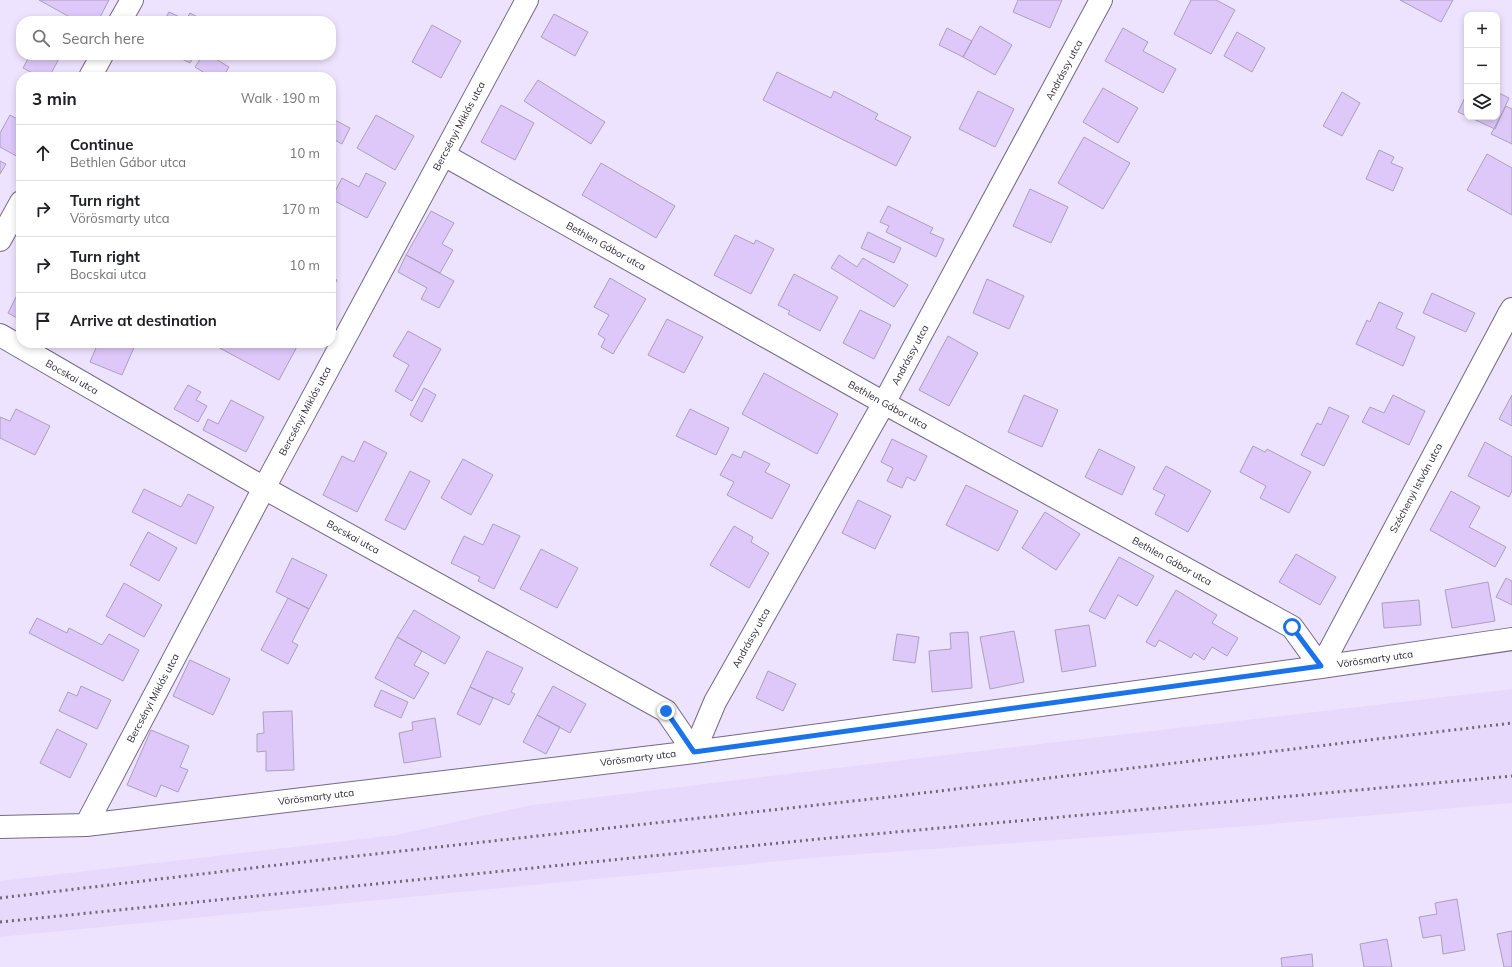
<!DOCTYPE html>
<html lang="en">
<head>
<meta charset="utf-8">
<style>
  body { margin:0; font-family:Mulish,sans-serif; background:#f6f6f6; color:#202124 }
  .controls { position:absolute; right:12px; top:12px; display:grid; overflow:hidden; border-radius:8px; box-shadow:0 2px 6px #0003 }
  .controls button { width:36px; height:36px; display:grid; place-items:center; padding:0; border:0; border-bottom:1px solid #e0e0e0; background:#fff; color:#202124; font:20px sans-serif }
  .stop { position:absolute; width:12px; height:12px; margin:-9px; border:3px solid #1a73e8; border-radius:50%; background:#fff }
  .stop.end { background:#1a73e8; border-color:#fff; box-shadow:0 1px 4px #0008 }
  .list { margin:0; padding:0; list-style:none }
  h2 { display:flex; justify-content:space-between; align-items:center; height:52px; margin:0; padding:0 16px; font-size:17px }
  h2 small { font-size:13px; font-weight:400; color:#757577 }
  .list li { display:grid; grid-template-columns:26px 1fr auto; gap:12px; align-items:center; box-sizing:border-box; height:56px; padding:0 16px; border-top:1px solid #e0e0e0 }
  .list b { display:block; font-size:15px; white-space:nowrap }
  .list p { margin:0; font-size:13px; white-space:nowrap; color:#757577 }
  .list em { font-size:13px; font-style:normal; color:#757577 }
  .icon { flex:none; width:22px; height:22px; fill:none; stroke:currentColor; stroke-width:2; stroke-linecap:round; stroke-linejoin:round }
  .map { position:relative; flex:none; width:1512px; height:967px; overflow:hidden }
  .search { position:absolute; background:#fff; box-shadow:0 2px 6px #0003; left:16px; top:16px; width:320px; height:44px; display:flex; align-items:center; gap:10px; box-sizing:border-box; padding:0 14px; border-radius:16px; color:#757577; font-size:15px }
  .panel { position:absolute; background:#fff; box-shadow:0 2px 6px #0003; left:16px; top:72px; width:320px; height:276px; border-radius:16px }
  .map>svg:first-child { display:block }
</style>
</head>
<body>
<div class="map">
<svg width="1512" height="967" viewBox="0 0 1512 967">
  <rect width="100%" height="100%" fill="#eee3fe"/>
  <path fill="#e7d9fc" d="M1512,689V803L1249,826L822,857L0,937V881L396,835L532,805L886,762Z"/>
  <path fill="#ddc8f9" stroke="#aba0ba" d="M39,0H109L98,21H77Z
    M1018,0H1062L1050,28L1013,12Z
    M1191,0H1216L1235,10L1211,54L1174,34Z
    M1400,0H1453L1441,22Z
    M169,12L186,20L190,13L205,21H164Z
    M554,14L588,32L575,56L541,37Z
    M432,25L461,41L441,78L412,62Z
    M980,26L1012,45L995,75L963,57Z
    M947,28L972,41L963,57L939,45Z
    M1123,28L1148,42L1143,51L1176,69L1163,93L1105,61Z
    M1237,32L1265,48L1252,72L1224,56Z
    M30,55H61L49,77H40L23,68Z
    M174,55H195L190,63Z
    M203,55H209L229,67L223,77H211L195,67Z
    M777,72L831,98L834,91L878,114L875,119L911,137L896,166L763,100Z
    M538,80L605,122L591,144L524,101Z
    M1103,88L1138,108L1118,143L1083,122Z
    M978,91L1014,109L995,147L959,129Z
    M1342,92L1360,103L1342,136L1323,126Z
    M1497,92L1509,98L1495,129L1469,117H1497Z
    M1467,93V116L1458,112Z
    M501,105L534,123L515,160L481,142Z
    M1506,106L1512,109V144L1491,134Z
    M10,115L21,121L20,158L0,147V133Z
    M376,115L414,136L395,170L357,148Z
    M331,118L350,128L342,144L331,138Z
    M1084,137L1130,163L1103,209L1058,183Z
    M1379,150L1394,157L1391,163L1403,168L1393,191L1366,179Z
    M1487,154L1512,168V215L1467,190Z
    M0,161L6,164L0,174Z
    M601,163L675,206L656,238L582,195Z
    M366,173L386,183L367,218L331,199L342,178L359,187Z
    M1030,189L1068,207L1051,243L1013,226Z
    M888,206L933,228L930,233L944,239L936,257L886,232L889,226L880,222Z
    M431,211L454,223L442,244L453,250L440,273L406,255Z
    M868,232L901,248L894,263L861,248Z
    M735,235L754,244L756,240L774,249L751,294L714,275Z
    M406,255L454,281L439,308L421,299L427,288L398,272Z
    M839,255L857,267L863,258L908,285L894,307L831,268Z
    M794,274L838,297L820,331L788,314L790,311L778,305Z
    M331,277L337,280L331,291Z
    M610,278L646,299L613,354L601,347L605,339L598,334L609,315L594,307Z
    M987,279L1024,296L1009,329L973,313Z
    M21,287V320L8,313Z
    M1432,293L1475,313L1466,332L1423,313Z
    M1379,302L1403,313L1396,328L1415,337L1403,366L1356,344L1367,320L1370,322Z
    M860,310L891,325L874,359L843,343Z
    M667,319L703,337L684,373L648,355Z
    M408,331L441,349L412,401L395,391L409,365L393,356Z
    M948,336L978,353L949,406L919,390Z
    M98,343H136L122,375L90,362Z
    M218,343H299L279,380L216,346Z
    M764,373L838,414L817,454L742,414Z
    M188,385L201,392L196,400L207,406L198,422L174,409Z
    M424,388L436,395L422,422L410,415Z
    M1024,395L1058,410L1042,447L1008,432Z
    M1393,395L1425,411L1409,445L1362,422L1370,407L1384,413Z
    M1512,395V426L1499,419Z
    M231,400L264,417L246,452L203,430L208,419L218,424Z
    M1329,407L1349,416L1324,466L1301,455L1317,423L1321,425Z
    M16,409L50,426L35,455L0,438V417L10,421Z
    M690,409L729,428L716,455L676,436Z
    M892,439L927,456L915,481L907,477L902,488L887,481L893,468L881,462Z
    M364,441L387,453L357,512L323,495L342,456L354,462Z
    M1485,442L1512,457V491L1509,497L1468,476Z
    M1253,446L1265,452L1267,449L1311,472L1289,513L1260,498L1266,486L1240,472Z
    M1099,449L1135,467L1122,495L1085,477Z
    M744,451L770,464L765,472L790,485L772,519L727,495L734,482L720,475L732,454L741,458Z
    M463,459L493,475L471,515L441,498Z
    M1166,466L1211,491L1188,532L1155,514L1165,495L1153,489Z
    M410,471L430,481L405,530L385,520Z
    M966,485L1018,511L998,551L946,525Z
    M144,489L181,507L188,494L214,507L196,544L132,512Z
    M1451,491L1480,507L1469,527L1506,547L1495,567L1430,530Z
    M858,500L891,516L875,549L842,533Z
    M1045,512L1080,534L1056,570L1022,548Z
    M493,524L520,536L494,589L478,581L480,577L451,563L464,536L483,545Z
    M734,526L753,537L751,542L769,553L749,588L710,565Z
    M148,532L177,548L159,581L130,565Z
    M541,549L578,568L557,608L520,589Z
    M1296,554L1336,577L1320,605L1279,582Z
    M1119,557L1154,576L1137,606L1118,595L1105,619L1089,611Z
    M292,558L327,575L309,609L276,592Z
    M1506,578L1512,581V605L1496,597Z
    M1488,582L1495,621L1452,628L1445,590Z
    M124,583L162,605L144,637L106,616Z
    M1176,590L1217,615L1212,623L1238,638L1227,656L1212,647L1204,660L1194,653L1191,658L1159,640L1155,647L1146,642Z
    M288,598L309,609L292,642L298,645L288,664L261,650Z
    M1419,600L1421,625L1384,628L1382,603Z
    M414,610L460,637L445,664L397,637Z
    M37,618L67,633L69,628L102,645L109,634L139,650L123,681L29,633Z
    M1089,625L1096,666L1062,672L1055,630Z
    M1014,631L1024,682L990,689L980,637Z
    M968,632L972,688L932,692L929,651L951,649L950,633Z
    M897,634L919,637L915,663L893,660Z
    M397,637L422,651L414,665L429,673L414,699L375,678Z
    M487,651L523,668L511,692L515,694L509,705L470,687Z
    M190,660L230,679L213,715L173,696Z
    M768,671L796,684L783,711L756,698Z
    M81,686L111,700L97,729L59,711L68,692L77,696Z
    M553,686L586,704L570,733L537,715Z
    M470,687L493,698L480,725L457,714Z
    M381,690L408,702L401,718L374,706Z
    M292,711L294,770L266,771V751L257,752V734L264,733L263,712Z
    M537,715L560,727L546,754L523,742Z
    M435,718L441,757L404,763L399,733L413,730L412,722Z
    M57,729L87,744L70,778L40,763Z
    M151,730L189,746L180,767L188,770L178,792L161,785L156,797L127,785Z
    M1457,899L1465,950L1443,954L1441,935L1423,938L1419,917L1437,914L1435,903Z
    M1512,931V967H1504L1497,934Z
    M1387,939L1392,967H1364L1360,944Z
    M1312,954L1313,967H1282L1281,958Z"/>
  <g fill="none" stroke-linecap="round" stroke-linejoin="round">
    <g stroke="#746a82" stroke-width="24">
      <path id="minor" d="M444,155L884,403L1292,627L1321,667
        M0,335L264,488L666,711L694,752
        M1321,667L1509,314
        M694,752L715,702L884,403L1101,0
        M86,825L264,488L527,0
        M0,827L86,825L694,752L1321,667L1512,639"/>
    </g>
    <g stroke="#746a82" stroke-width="24">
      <path id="tertiary" d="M120,21L132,0
        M90,77L102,55
        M0,240L21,202
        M1512,309L1509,314L1512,316"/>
    </g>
    <use href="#minor" stroke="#fff" stroke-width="22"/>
    <use href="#tertiary" stroke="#fff" stroke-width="22"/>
    <path stroke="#6e6777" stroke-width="3" stroke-dasharray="2 4" stroke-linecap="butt" d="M0,898L294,863L889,797L1512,723
      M0,922L819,839L1512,776"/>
  </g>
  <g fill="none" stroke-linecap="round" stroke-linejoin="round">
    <path stroke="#1a73e8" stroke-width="5" d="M666,711L694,752L1321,666L1292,627"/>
  </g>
  <g text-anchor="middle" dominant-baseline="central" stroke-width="4" stroke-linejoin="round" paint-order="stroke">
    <g font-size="10" fill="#2c2732" stroke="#fff">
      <text transform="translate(1064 70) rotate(-62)">Andrássy utca</text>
      <text transform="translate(459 126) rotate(-62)">Bercsényi Miklós utca</text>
      <text transform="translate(606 246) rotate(29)">Bethlen Gábor utca</text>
      <text transform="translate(910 355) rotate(-62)">Andrássy utca</text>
      <text transform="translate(72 377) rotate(30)">Bocskai utca</text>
      <text transform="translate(888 405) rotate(29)">Bethlen Gábor utca</text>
      <text transform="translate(305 411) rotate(-62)">Bercsényi Miklós utca</text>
      <text transform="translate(1416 488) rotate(-62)">Széchenyi István utca</text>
      <text transform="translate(353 537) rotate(29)">Bocskai utca</text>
      <text transform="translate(1172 561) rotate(29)">Bethlen Gábor utca</text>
      <text transform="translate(751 638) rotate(-61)">Andrássy utca</text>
      <text transform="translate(1375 659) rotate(-8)">Vörösmarty utca</text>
      <text transform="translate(153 698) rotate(-62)">Bercsényi Miklós utca</text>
      <text transform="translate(638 758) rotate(-7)">Vörösmarty utca</text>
      <text transform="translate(316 797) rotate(-7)">Vörösmarty utca</text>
    </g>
  </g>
</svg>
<div class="controls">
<button>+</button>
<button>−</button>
<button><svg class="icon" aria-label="layers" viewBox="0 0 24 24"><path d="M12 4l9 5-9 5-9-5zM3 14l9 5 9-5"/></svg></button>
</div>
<div class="stop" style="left:1292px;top:627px"></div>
<div class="stop end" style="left:666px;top:711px"></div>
<div class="search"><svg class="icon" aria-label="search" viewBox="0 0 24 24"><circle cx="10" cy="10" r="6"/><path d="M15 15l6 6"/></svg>Search here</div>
<section class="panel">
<h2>3 min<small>Walk · 190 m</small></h2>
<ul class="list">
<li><svg class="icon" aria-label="ahead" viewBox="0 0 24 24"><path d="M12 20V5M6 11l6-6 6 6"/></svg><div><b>Continue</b><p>Bethlen Gábor utca</p></div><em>10 m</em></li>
<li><svg class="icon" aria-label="right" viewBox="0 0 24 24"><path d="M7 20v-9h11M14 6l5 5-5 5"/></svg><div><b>Turn right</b><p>Vörösmarty utca</p></div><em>170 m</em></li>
<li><svg class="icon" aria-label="right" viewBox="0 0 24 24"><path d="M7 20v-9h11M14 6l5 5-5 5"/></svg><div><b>Turn right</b><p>Bocskai utca</p></div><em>10 m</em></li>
<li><svg class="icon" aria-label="arrive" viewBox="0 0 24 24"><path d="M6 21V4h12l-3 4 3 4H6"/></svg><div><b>Arrive at destination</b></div></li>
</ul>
</section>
</div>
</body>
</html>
